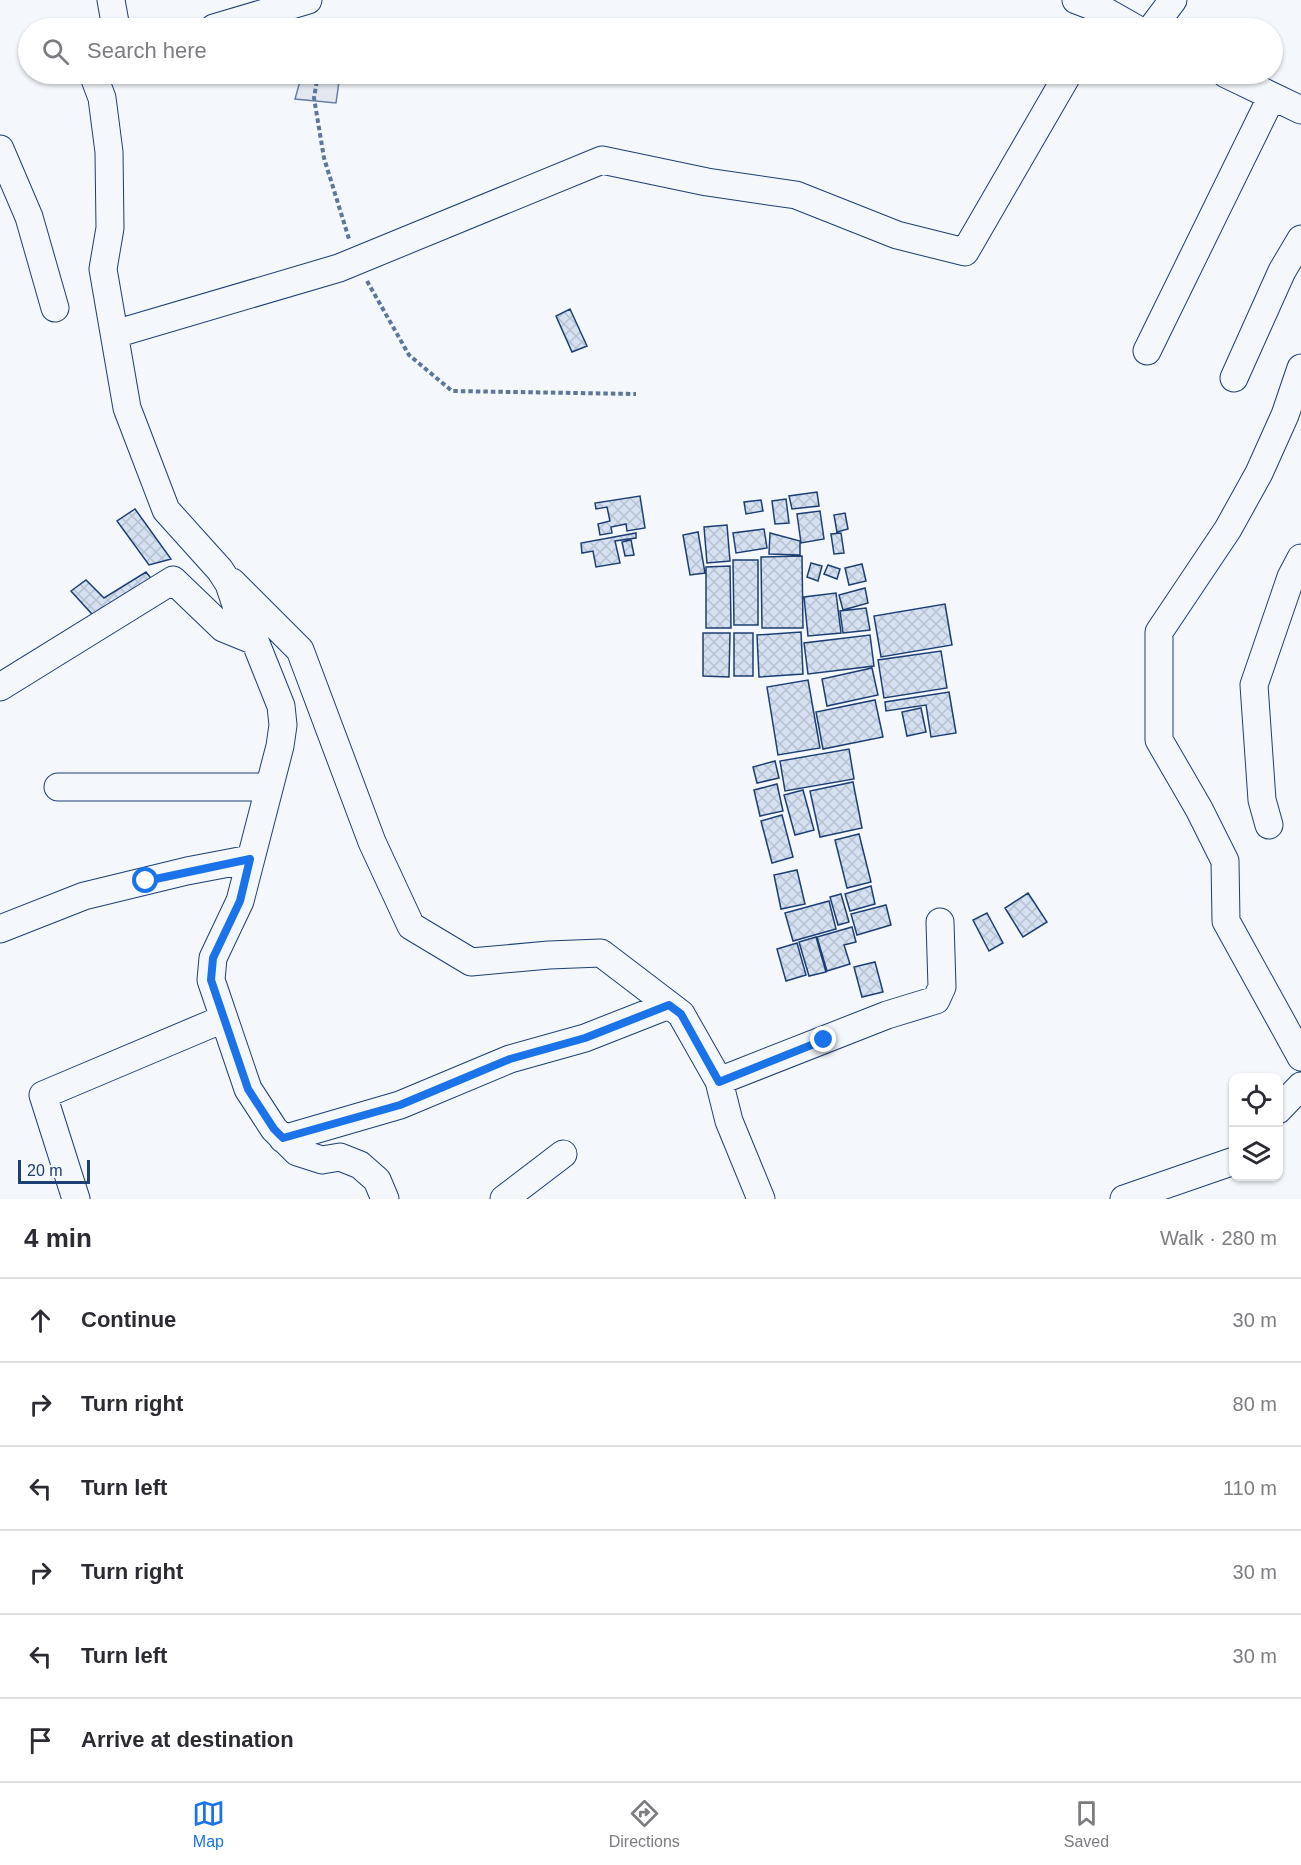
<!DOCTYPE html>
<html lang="en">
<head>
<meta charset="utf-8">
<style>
  body { margin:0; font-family:Arial,sans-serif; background:#f2f2f3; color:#2b2b33 }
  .controls { position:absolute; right:18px; bottom:18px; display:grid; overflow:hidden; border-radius:12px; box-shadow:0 2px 4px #0004 }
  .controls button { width:54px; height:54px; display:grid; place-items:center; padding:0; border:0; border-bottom:2px solid #e1e1e2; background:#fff; color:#2b2b33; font:30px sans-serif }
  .scale { position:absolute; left:18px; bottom:15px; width:72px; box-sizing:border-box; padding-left:6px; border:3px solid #1d3f73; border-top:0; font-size:16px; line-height:21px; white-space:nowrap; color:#1d3f73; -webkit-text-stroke:4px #f4f7fb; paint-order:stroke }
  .stop { position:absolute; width:18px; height:18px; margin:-14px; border:4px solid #1a73e8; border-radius:50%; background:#fff }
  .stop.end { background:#1a73e8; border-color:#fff; box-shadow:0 2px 6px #0008 }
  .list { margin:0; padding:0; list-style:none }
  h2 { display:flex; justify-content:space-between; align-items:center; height:78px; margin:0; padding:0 24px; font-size:26px }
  h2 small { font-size:20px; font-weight:400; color:#7c7c81 }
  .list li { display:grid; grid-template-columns:39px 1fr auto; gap:18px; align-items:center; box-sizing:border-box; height:84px; padding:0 24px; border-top:2px solid #e1e1e2 }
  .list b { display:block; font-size:22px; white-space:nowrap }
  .list em { font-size:20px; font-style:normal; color:#7c7c81 }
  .icon { flex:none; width:33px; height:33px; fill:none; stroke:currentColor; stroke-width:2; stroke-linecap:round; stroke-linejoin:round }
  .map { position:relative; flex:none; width:1301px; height:1199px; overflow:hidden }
  .search { position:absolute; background:#fff; box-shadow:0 2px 4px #0004; left:18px; right:18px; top:18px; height:66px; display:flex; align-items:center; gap:15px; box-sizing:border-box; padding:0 21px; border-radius:33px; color:#7c7c81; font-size:22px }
  .sheet { height:582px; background:#fff }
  nav { display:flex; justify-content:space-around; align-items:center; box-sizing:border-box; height:84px; border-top:2px solid #e1e1e2; background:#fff; font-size:16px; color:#7c7c81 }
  nav a { display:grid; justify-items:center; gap:3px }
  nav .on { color:#1a73e8 }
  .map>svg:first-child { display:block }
</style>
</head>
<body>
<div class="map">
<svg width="1301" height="1199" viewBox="0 0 1301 1199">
  <defs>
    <pattern id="building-cross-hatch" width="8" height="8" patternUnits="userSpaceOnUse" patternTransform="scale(1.5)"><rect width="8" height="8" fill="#d5e0f0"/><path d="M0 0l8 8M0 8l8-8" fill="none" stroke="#b6c1d1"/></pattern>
  </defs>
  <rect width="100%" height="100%" fill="#f4f7fb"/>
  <path fill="#e3e8f0" stroke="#687fa3" stroke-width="1.5" d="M302,74H340L336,103L295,99Z"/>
  <path fill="url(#building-cross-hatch)" stroke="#1d3f73" stroke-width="1.5" d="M570,309L587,346L572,352L556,316Z
    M817,492L819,506L792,509L789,496Z
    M640,496L645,528L627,531L626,524L611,527L612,533L600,535L598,524L610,521L607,507L596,509L595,503Z
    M786,499L789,523L775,524L772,501Z
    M761,500L763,511L746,514L744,502Z
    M135,509L171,559L149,565L117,521Z
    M820,511L824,539L801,543L797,514Z
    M845,513L848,529L837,532L834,515Z
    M727,525L730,561L707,563L704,527Z
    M764,529L767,548L736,553L733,533Z
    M698,532L705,573L690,575L683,535Z
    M636,533V538L615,541L620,563L596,567L593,551L582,553L581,543Z
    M770,533L800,541V555L769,554Z
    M841,533L844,553L834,554L831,534Z
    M631,540L634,555L625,556L622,542Z
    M802,556L803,628H762L761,557Z
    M733,560H758V625H734Z
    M811,563L822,566L818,581L807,577Z
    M862,564L866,581L849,585L845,568Z
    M828,565L840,569L837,579L824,574Z
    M730,566L731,628H706V567Z
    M146,572L157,586L101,624L71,591L86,580L104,598Z
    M865,588L868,603L843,610L839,595Z
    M836,593L841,633L808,636L804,597Z
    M945,604L952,645L881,657L874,616Z
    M866,608L870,630L843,633L840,611Z
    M801,632L803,674L759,677L757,635Z
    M703,633H730L729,677L703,676Z
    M734,633H753V676H734Z
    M870,635L874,666L808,674L804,643Z
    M941,651L947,688L884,698L878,660Z
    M872,668L878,695L827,706L822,679Z
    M808,680L820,748L778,755L767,687Z
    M949,692L956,733L931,737L926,705L886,711L885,702Z
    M875,700L883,737L823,749L816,712Z
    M921,708L926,732L907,736L902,712Z
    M849,749L854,779L785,791L780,761Z
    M775,761L779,778L757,783L753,767Z
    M853,782L862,828L820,837L810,791Z
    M777,784L783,811L760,816L754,790Z
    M803,790L814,830L795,835L784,795Z
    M782,815L793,857L772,863L761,821Z
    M859,834L871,882L847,888L835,840Z
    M797,870L805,904L781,909L774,875Z
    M871,886L875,904L850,911L845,894Z
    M1028,893L1047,922L1023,937L1005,908Z
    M841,894L849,922L838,925L830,897Z
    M829,901L836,929L793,941L785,913Z
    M886,905L891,925L857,935L851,914Z
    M987,913L1003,943L989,951L973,920Z
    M852,927L856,942L844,945L850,964L827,971L817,937Z
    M816,937L826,972L809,976L799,942Z
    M797,943L806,975L786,981L777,949Z
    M875,962L883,992L862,997L854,967Z"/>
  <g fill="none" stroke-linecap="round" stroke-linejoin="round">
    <g stroke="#1d3f73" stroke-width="29">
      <path id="minor" d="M111,0L116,28
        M1076,0L1105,11L1135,28
        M214,28L308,0
        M1152,28L1173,0
        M93,74L102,98L109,152L110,228L103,269L127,408L166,510L220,570L229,584L238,611L255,641L281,706L283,725L280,746L240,901L213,958L211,980L248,1089L274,1129L297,1152L322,1160L340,1157L360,1165L377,1180L385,1199
        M1226,74L1301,110
        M0,149L29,217L55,308
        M115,334L339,268L602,160L707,182L796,195L897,235L965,252L1068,74
        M1147,351L1272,96
        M1301,368L1285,415L1259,473L1228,529L1159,632V740L1199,809L1225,861L1226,921L1301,1057
        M1234,378L1282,271L1301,239
        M232,582L300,650L372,842L411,926L471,962L549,955L601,953L681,1014L719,1081L729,1121L761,1199
        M0,687L173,580L223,628L255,641
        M58,787H269
        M1269,825L1262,800L1254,685L1291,577L1301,558
        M0,929L84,896L187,871L250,859
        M719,1081L887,1015L936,1000L942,987L940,922
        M1278,1110L1301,1086
        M283,1139L400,1105L510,1059L585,1038L669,1005
        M76,1199L43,1095L223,1019
        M504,1199L563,1154
        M1124,1199L1234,1161"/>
    </g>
    <path stroke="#5e769c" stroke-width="4" stroke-dasharray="4.5 3" stroke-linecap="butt" d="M324,28L326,19
      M318,74L314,98L324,158L349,239
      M367,281L409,355L452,391L636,394"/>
    <use href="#minor" stroke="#f4f7fb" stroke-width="27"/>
  </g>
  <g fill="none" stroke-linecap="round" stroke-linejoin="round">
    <path stroke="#1a73e8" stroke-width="8" d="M146,881L250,859L240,901L213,958L211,980L248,1089L274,1129L283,1138L400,1105L510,1059L585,1038L669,1005L681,1014L719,1082L824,1040"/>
  </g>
</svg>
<div class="controls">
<button><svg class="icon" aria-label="locate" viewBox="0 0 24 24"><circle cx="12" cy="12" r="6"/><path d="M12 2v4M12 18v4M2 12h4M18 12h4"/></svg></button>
<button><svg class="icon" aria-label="layers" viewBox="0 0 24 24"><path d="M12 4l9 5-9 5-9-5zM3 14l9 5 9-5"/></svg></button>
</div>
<div class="scale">20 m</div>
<div class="stop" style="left:146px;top:881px"></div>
<div class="stop end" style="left:824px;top:1040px"></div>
<div class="search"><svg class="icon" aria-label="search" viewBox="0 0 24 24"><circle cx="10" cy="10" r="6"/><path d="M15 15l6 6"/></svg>Search here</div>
</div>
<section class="sheet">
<h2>4 min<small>Walk · 280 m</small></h2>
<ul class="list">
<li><svg class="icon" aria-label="ahead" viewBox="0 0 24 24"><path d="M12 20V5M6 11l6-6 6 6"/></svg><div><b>Continue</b></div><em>30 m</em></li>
<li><svg class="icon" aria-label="right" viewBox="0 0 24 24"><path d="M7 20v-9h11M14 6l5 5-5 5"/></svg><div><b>Turn right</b></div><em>80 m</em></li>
<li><svg class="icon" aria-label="left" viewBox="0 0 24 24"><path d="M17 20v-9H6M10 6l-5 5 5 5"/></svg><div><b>Turn left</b></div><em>110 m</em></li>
<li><svg class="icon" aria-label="right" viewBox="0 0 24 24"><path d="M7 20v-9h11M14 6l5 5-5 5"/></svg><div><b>Turn right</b></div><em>30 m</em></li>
<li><svg class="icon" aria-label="left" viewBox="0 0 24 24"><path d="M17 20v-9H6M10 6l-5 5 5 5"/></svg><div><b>Turn left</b></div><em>30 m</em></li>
<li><svg class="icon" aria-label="arrive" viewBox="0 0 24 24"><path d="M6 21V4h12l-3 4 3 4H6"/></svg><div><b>Arrive at destination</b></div></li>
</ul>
</section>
<nav>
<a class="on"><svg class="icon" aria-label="map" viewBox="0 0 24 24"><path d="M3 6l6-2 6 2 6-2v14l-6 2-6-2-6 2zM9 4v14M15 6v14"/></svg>Map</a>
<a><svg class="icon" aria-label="directions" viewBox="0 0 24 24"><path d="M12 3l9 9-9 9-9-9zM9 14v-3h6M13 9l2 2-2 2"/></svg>Directions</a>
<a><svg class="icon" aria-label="saved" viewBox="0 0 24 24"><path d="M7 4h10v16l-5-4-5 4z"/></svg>Saved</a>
</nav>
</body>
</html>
